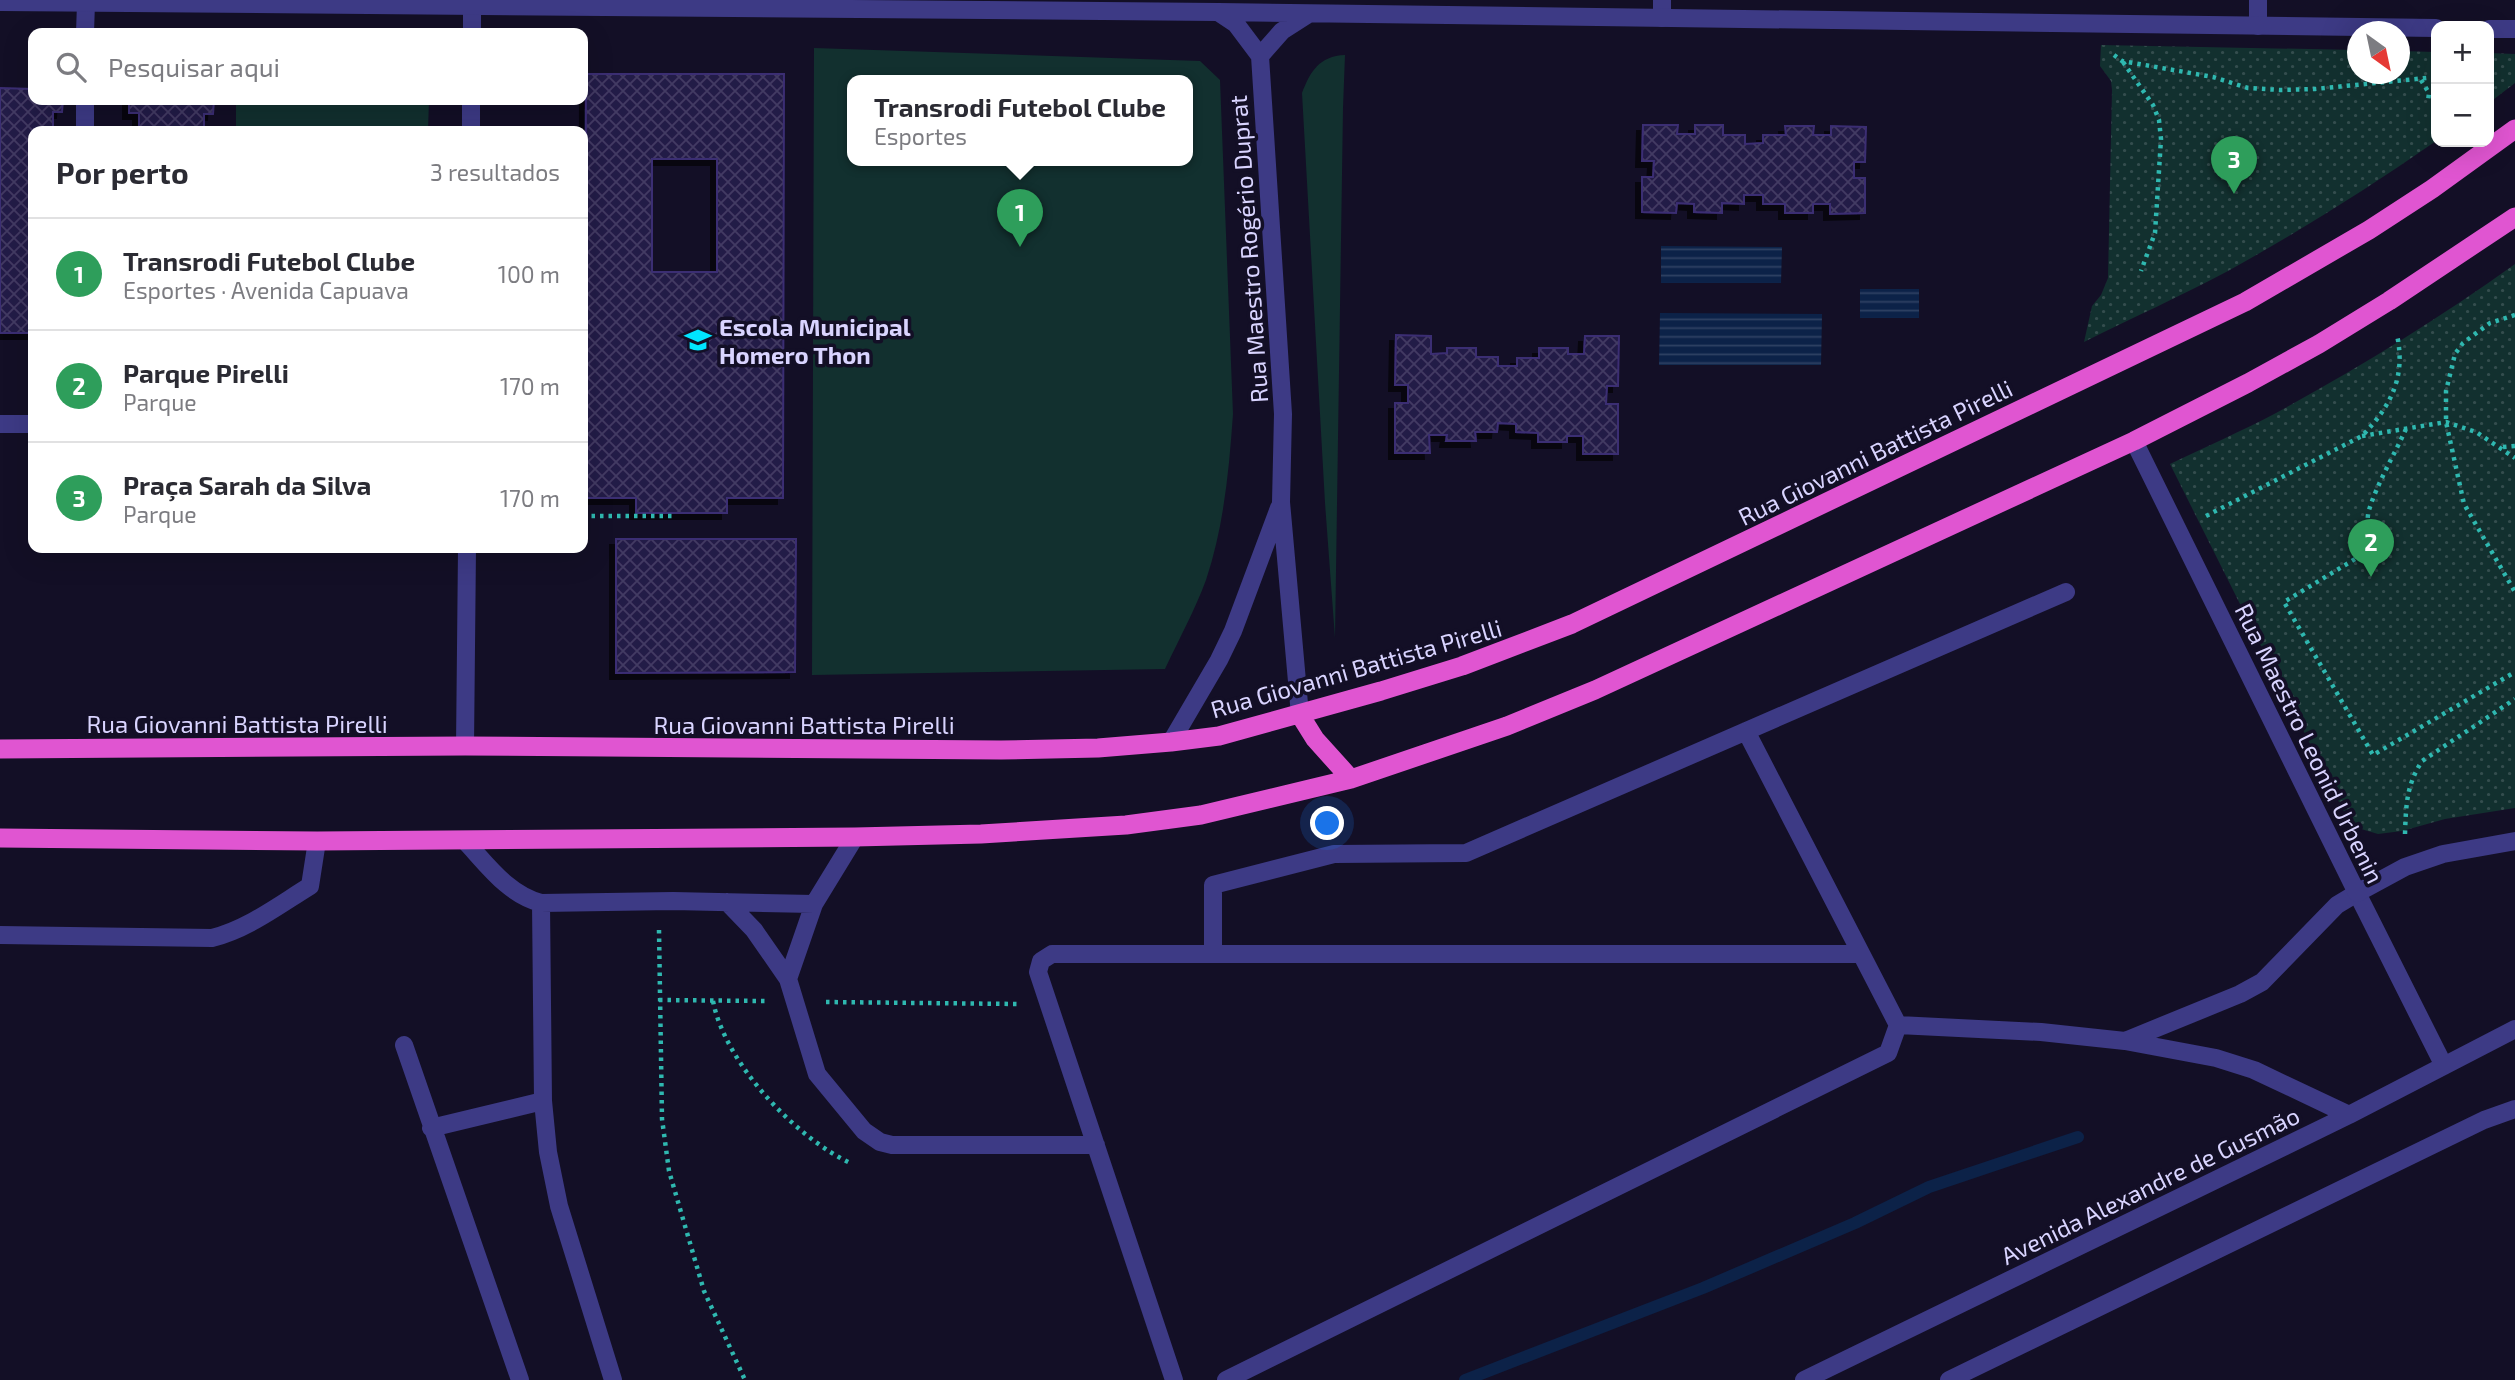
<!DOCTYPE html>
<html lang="pt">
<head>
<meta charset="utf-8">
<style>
  body { margin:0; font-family:"Exo 2",sans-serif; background:#f2f2f3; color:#2b2b33 }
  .controls { position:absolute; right:21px; top:21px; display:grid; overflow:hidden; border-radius:14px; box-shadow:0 7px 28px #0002 }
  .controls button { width:63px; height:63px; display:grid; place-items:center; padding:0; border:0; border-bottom:2px solid #e1e1e2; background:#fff; color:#2b2b33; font:35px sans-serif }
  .compass { position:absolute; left:2347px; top:21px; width:63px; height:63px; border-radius:50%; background:#fff; box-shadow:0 7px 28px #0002; rotate:147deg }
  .you { position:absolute; left:1328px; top:824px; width:24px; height:24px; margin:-18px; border:5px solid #fff; border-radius:50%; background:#1a73e8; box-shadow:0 0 0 10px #1a73e833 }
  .badge { display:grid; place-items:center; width:46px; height:46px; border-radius:50%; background:#7c3aed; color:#fff; font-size:23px; font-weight:700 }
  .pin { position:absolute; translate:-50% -58px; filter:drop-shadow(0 2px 4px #0008) }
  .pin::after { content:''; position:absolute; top:37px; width:24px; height:21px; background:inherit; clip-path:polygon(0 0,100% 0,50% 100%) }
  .popup { position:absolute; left:847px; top:75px; width:346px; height:91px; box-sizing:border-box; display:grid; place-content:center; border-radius:14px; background:#fff; filter:drop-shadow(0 2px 5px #0005); font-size:23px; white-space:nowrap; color:#7c7c81 }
  .popup b { font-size:26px; color:#2b2b33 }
  .popup::after { content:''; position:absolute; left:50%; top:100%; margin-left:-14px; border:14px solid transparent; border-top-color:#fff }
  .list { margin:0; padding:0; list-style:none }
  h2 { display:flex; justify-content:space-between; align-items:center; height:91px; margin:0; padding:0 28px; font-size:30px }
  h2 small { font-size:23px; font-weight:400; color:#7c7c81 }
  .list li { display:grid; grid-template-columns:46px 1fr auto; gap:21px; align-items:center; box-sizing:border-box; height:112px; padding:0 28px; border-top:2px solid #e1e1e2 }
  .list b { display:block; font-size:26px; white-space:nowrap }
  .list p { margin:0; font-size:23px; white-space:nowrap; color:#7c7c81 }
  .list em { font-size:23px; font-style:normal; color:#7c7c81 }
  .icon { flex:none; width:38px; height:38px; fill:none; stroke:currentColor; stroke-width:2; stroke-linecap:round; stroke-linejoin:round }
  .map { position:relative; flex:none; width:2515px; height:1380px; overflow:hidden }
  .search { position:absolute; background:#fff; box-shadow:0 7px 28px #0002; left:28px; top:28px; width:560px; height:77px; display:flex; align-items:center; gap:18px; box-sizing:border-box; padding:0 24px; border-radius:14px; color:#7c7c81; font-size:26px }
  .panel { position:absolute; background:#fff; box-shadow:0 7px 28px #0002; left:28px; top:126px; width:560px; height:427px; border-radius:14px }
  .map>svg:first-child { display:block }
</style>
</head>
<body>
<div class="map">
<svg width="2515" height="1380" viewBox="0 0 2515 1380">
  <defs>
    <pattern id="park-dots" width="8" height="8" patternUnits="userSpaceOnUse" patternTransform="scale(1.75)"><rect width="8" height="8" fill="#12302f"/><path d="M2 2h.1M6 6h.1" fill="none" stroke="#344d4e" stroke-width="1.8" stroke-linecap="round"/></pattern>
    <pattern id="water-rules" width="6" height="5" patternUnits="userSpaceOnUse" patternTransform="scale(1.75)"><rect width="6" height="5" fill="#0c2248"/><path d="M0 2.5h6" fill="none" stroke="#2f4163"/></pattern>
    <pattern id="building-cross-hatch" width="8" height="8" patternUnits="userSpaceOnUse" patternTransform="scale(1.75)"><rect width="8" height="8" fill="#241b47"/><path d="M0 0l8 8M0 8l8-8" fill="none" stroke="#433b63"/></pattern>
    <filter id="shadow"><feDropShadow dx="-6" dy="6" stdDeviation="0" flood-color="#0009"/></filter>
  </defs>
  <rect width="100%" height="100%" fill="#130f26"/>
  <path fill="#12302f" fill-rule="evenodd" d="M814,48L1200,61L1220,80L1233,414C1229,470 1224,526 1206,580C1195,610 1179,639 1165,669L812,675ZM852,81H1188V161H852Z
    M1345,55L1343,108L1335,638L1325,503L1302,93C1310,72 1319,56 1345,55Z
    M236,100H429L428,131H236Z"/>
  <path fill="url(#park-dots)" d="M2101,45L2357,50L2358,74H2400V51L2436,52V141C2369,188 2300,231 2228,271C2181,296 2132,318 2084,342L2092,306L2101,295L2108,278L2112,90L2111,81L2100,66Z
    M2489,53L2515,54V83L2489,103Z
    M2515,264V808L2445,819L2402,831L2378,834L2351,826L2170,464C2205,447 2242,431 2276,413C2358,368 2439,319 2515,264Z"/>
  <path fill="url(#water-rules)" d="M1661,246L1782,247L1781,283H1661Z
    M1860,289H1919V318H1860Z
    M1660,313L1822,314L1821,365H1659Z"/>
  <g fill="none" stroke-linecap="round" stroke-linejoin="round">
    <path stroke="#0c2248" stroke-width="12" d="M1465,1380L1703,1288L1855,1223L1929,1187L2078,1137"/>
  </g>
  <path fill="url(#building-cross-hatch)" stroke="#3b2d73" stroke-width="2" fill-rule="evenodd" filter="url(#shadow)" d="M586,74H784L783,498H727V513H636V498H585ZM652,159H717V272H652Z
    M0,88L33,89V100H63L62,112H53V131H33V333H0Z
    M129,100H214L213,114H204V131H139V113H129Z
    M1643,125H1678L1677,134H1695V125H1723V135H1745V144L1763,143V135H1786L1785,126H1814L1813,135H1831V126L1866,127L1865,162H1854V178H1865V213L1830,214V204H1813V213H1785V204H1763V195H1744V204L1722,203V213L1694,212V204L1677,203L1676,213L1642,212V177H1653L1654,161H1642Z
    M1396,335L1431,336V354L1447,353V348H1476V357H1498V366H1517V358H1539V348H1568V354H1584L1585,336H1619L1618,386H1607L1606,404H1618V454H1583V436H1567V442H1538V433L1516,432V424L1498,423L1497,432H1475L1476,441H1446L1447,435H1429L1430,453H1395V403H1408V385H1395Z
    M616,539H796L795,672L616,673Z"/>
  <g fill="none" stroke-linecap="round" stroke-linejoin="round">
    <path stroke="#2fb8b0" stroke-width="4.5" stroke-dasharray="3.5 5" stroke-linecap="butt" d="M2114,55L2122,61L2213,77L2248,88L2280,90L2315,89L2436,77
      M2123,62L2153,105L2159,120L2161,139L2155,233L2141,271
      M2421,80L2429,93L2428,101
      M2515,315L2490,323L2463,343L2455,354L2446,391V422L2464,504L2515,592
      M2406,429C2394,455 2377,484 2369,510C2365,524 2372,540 2365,553L2284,602L2373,755L2515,672
      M2362,436L2446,422L2476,432L2515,458
      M2503,447L2515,446
      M583,516H675
      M2206,516L2362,436C2391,406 2406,377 2397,335
      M2405,834C2406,806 2406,786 2422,761L2515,699
      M659,930L662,1119L669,1171L704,1291L745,1380
      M659,1000L765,1001
      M713,1001C725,1063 794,1136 850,1163
      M826,1002L1017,1004"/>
    <path stroke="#3d3a85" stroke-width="18" d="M85,33L86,3
      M85,131V100
      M0,424H33
      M1746,731L1898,1025L2041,1032L2125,1041L2240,994L2262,982L2337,905L2357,893L2444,1066
      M464,840C487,864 507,894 541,903L673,901L814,904L855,837
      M727,902L754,930L788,979L817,1074L864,1131L880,1142L892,1145H1096
      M541,903L543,1101L548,1152L559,1206L613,1380
      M0,935L212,938C248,929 279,905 310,886L317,841
      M1213,954V885L1334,854L1466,853L2066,592
      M788,979L814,904
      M2125,1041L2216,1058L2254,1070L2349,1115
      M404,1045L520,1380
      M431,1128L543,1101
      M1174,1380L1038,972L1041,961L1052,954H1861
      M1226,1380L1888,1053L1898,1025
      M1804,1380L2349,1115L2515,1029
      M1949,1380L2484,1120L2515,1109"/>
    <path stroke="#3d3a85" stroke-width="18" d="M472,0V33
      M1662,0V18
      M2258,26V0
      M471,131V100
      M2134,441L2357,893L2405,867L2443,854L2515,841
      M465,746L467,548"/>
    <path stroke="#3d3a85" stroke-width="18" d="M0,2L1218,12L2436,28
      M1218,12L1236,24L1260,56L1283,414L1281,502L1300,715
      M2489,29H2515
      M1260,56L1282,31L1307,15
      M1171,742L1219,660L1233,631L1279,508"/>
    <path stroke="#e055d1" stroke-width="19" d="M1300,715L1315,739L1351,779
      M0,749L465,746L1001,750L1098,748L1171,742L1219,736L1381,691L1462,666L1572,624L2245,302L2369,230L2432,189L2515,129
      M0,838L317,841L855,837L981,834L1126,825L1201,815L1351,779L1507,726L1595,690L2134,441L2248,383L2319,344L2389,301L2515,217"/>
  </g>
  <defs>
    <g id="school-bare" transform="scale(2.1)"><path d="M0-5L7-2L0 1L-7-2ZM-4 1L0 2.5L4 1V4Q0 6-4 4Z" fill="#00e5ff" stroke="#130f26" stroke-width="2.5" paint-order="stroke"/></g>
  </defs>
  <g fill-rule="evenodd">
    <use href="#school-bare" x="698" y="340"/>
  </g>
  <g text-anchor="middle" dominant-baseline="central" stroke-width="7" stroke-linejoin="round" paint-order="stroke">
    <g font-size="24" fill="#d9d4ff" stroke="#130f26">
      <text transform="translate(1248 249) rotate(-94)">Rua Maestro Rogério Duprat</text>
      <text transform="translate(1875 452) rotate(-26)">Rua Giovanni Battista Pirelli</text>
      <text transform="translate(1356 668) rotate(-16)">Rua Giovanni Battista Pirelli</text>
      <text x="237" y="723">Rua Giovanni Battista Pirelli</text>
      <text x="804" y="724">Rua Giovanni Battista Pirelli</text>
      <text transform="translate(2310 743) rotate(64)">Rua Maestro Leonid Urbenin</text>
      <text transform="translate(2150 1185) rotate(-26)">Avenida Alexandre de Gusmão</text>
    </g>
    <g font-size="24" font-weight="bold" fill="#d9d4ff" stroke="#130f26" text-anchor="start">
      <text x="719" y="326">Escola Municipal<tspan x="719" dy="28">Homero Thon</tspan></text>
    </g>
  </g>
</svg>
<div class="controls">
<button>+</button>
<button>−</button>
</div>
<svg class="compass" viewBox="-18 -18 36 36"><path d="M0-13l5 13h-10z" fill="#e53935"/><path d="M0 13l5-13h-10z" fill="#7c7c81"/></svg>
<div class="you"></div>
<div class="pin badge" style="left:1020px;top:247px;background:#2e9e5b">1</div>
<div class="popup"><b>Transrodi Futebol Clube</b>Esportes</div>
<div class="pin badge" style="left:2371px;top:577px;background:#2e9e5b">2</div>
<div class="pin badge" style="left:2234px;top:194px;background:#2e9e5b">3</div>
<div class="search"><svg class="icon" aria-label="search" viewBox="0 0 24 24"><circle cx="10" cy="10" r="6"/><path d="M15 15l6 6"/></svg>Pesquisar aqui</div>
<section class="panel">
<h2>Por perto<small>3 resultados</small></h2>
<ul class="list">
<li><span class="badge" style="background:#2e9e5b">1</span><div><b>Transrodi Futebol Clube</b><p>Esportes · Avenida Capuava</p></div><em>100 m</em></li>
<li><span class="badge" style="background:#2e9e5b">2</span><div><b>Parque Pirelli</b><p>Parque</p></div><em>170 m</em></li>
<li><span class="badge" style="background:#2e9e5b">3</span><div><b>Praça Sarah da Silva</b><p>Parque</p></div><em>170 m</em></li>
</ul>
</section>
</div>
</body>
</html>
